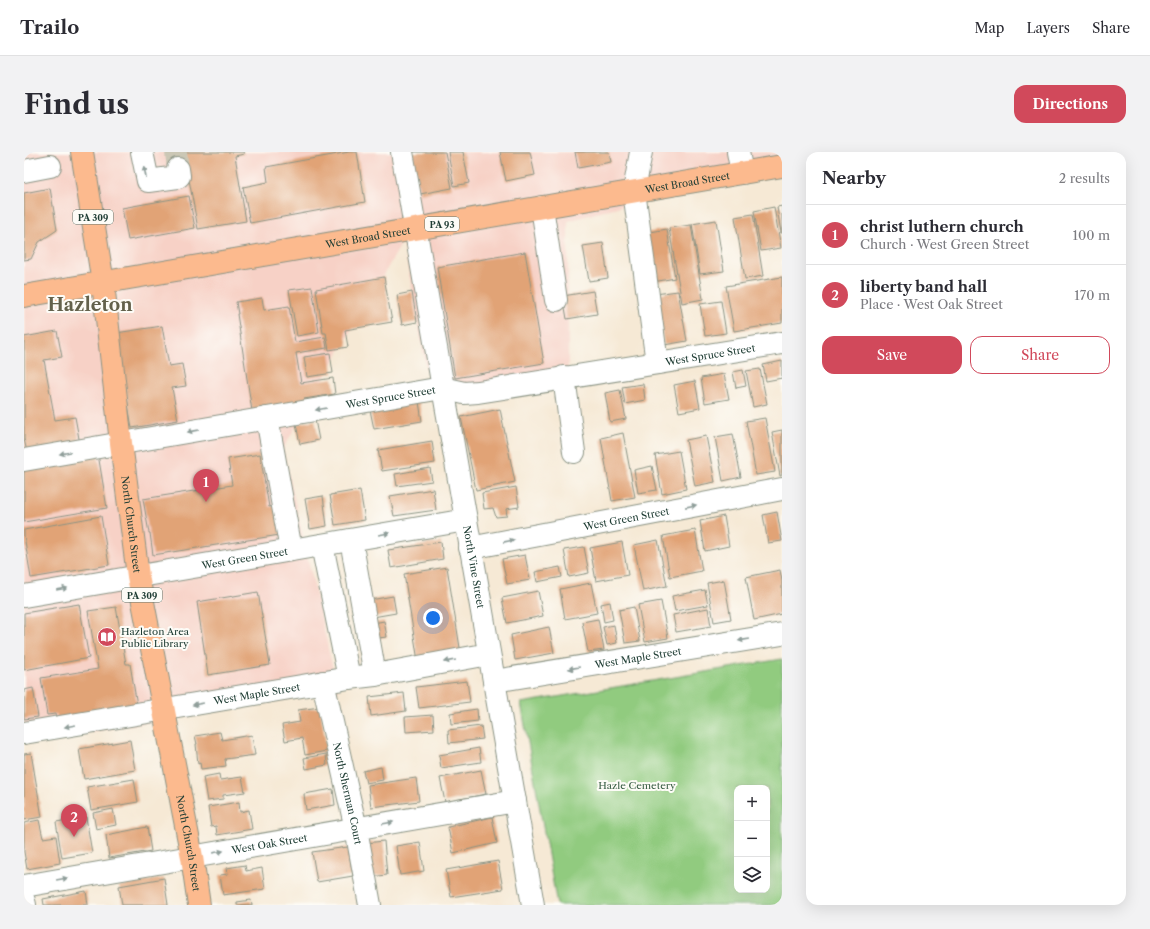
<!DOCTYPE html>
<html lang="en">
<head>
<meta charset="utf-8">
<style>
  body { margin:0; font-family:"Libre Caslon Text",serif; background:#f2f2f3; color:#2b2b33 }
  .controls { position:absolute; right:12px; bottom:12px; display:grid; overflow:hidden; border-radius:8px; box-shadow:0 4px 16px #0002 }
  .controls button { width:36px; height:36px; display:grid; place-items:center; padding:0; border:0; border-bottom:1px solid #e1e1e2; background:#fff; color:#2b2b33; font:20px sans-serif }
  .you { position:absolute; left:409px; top:466px; width:14px; height:14px; margin:-10px; border:3px solid #fff; border-radius:50%; background:#1a73e8; box-shadow:0 0 0 6px #1a73e833 }
  .badge { display:grid; place-items:center; width:26px; height:26px; border-radius:50%; background:#d1495b; color:#fff; font-size:13px; font-weight:700 }
  .pin { position:absolute; translate:-50% -33px; filter:drop-shadow(0 1px 2px #0008) }
  .pin::after { content:''; position:absolute; top:21px; width:14px; height:12px; background:inherit; clip-path:polygon(0 0,100% 0,50% 100%) }
  .list { margin:0; padding:0; list-style:none }
  h2 { display:flex; justify-content:space-between; align-items:center; height:52px; margin:0; padding:0 16px; font-size:17px }
  h2 small { font-size:13px; font-weight:400; color:#7c7c81 }
  .list li { display:grid; grid-template-columns:26px 1fr auto; gap:12px; align-items:center; box-sizing:border-box; height:60px; padding:0 16px; border-top:1px solid #e1e1e2 }
  .list b { display:block; font-size:15px; white-space:nowrap }
  .list p { margin:0; font-size:13px; white-space:nowrap; color:#7c7c81 }
  .list em { font-size:13px; font-style:normal; color:#7c7c81 }
  .actions { display:flex; gap:8px; padding:12px 16px }
  .actions a { flex:1; padding:9px 0; border:1px solid #d1495b; border-radius:12px; text-align:center; font-size:14px; color:#d1495b }
  .actions .main { background:#d1495b; color:#fff }
  .icon { flex:none; width:22px; height:22px; fill:none; stroke:currentColor; stroke-width:2; stroke-linecap:round; stroke-linejoin:round }
  .map { position:relative; flex:none; width:758px; height:753px; overflow:hidden; border-radius:12px }
  header { display:flex; align-items:center; gap:24px; box-sizing:border-box; height:56px; padding:0 20px; background:#fff; border-bottom:1px solid #e1e1e2 }
  header strong { font-size:19px }
  nav { display:flex; gap:22px; margin-inline-start:auto; font-size:14px }
  .intro { display:flex; align-items:center; justify-content:space-between; box-sizing:border-box; height:96px; padding:0 24px }
  h1 { margin:0; font-size:28px }
  .button { padding:10px 18px; border-radius:12px; background:#d1495b; color:#fff; font-size:14px; font-weight:700 }
  main { display:flex; gap:24px; padding:0 24px }
  aside { flex:1; background:#fff; border-radius:12px; box-shadow:0 4px 16px #0002 }
  .map>svg:first-child { display:block }
</style>
</head>
<body>
<header>
<strong>Trailo</strong>
<nav><a>Map</a><a>Layers</a><a>Share</a></nav>
</header>
<div class="intro"><h1>Find us</h1><a class="button">Directions</a></div>
<main>
<div class="map">
<svg width="758" height="753" viewBox="0 0 758 753">
  <rect width="100%" height="100%" fill="#fdfcf7"/>
  <filter id="ink" filterUnits="userSpaceOnUse"><feTurbulence type="fractalNoise" baseFrequency=".025" numOctaves="2"/><feDisplacementMap in="SourceGraphic" scale="8" xChannelSelector="R" yChannelSelector="G"/><feConvolveMatrix kernelMatrix="1 2 1 2 8 2 1 2 1" color-interpolation-filters="sRGB"/></filter>
  <filter id="wash" filterUnits="userSpaceOnUse"><feTurbulence type="fractalNoise" baseFrequency=".012" numOctaves="4" result="noise"/><feDisplacementMap in="SourceGraphic" scale="16" xChannelSelector="R" yChannelSelector="G"/><feGaussianBlur stdDeviation="0.9" result="paint"/><feColorMatrix in="noise" values="0 0 0 0 0 0 0 0 0 0 0 0 0 0 0 0 0 1.4 0 .05"/><feComposite in="paint" operator="in"/></filter>
  <g filter="url(#wash)">
    <rect width="100%" height="100%" fill="#f6e9d5"/>
    <path fill="#f7d1c6" d="M0,0H758V8L544,69V228L408,247L379,89L259,297L314,539L0,591Z"/>
    <path fill="#91cb7f" stroke="#58845a" fill-rule="evenodd" d="M758,507V753H533L497,551ZM713,636H743V738H713Z"/>
    <g id="blocks">
      <path fill="#e1a376" d="M160,0H220V2L211,4L222,69L174,77Z
        M325,0H333L341,50L226,71L219,35L244,30L242,15Z
        M388,0H421L428,36L396,42Z
        M424,0H439L445,31L430,34Z
        M476,0H506L511,23L482,29Z
        M551,0H585L587,10L554,16Z
        M26,36L33,78L15,90L7,107L0,108V41Z
        M165,44L171,76L104,88L98,56Z
        M758,54V81H757L753,55Z
        M750,55L757,96L737,99L730,59Z
        M729,62L739,124L721,127L711,65Z
        M692,68L700,119L676,122L668,72Z
        M667,73L679,147L658,151L645,76Z
        M643,77L651,126L629,130L621,81Z
        M579,91L584,126L565,129L559,94Z
        M501,100L520,211L431,226L413,115Z
        M360,125L368,170L321,178L324,195L305,198L302,181H299L292,137Z
        M758,125V171L710,179L702,134Z
        M288,135L295,180L273,184L265,138Z
        M569,139L573,162L543,167L539,144Z
        M654,139L663,189L640,193L631,142Z
        M388,140L393,170L378,173L373,143Z
        M238,146L240,158L265,154L271,190L301,185L303,196L272,201L277,231L309,226L311,242L280,247V250L228,259L213,162H214L212,150Z
        M697,149L702,181L681,184L676,152Z
        M138,174L145,214L158,212L162,234L148,236L154,268L108,276L92,181Z
        M33,179L38,205L20,208L31,268L51,265L56,292L3,300L0,287V185Z
        M306,201L309,221L283,225L280,205Z
        M758,209V226L742,229L739,213Z
        M736,217L743,252L729,255L722,219Z
        M719,218L722,234L712,236L709,220Z
        M700,222L705,247L681,251L677,226Z
        M671,229L676,256L655,260L650,233Z
        M619,232L621,248L601,252L598,235Z
        M596,238L602,267L586,270L581,241Z
        M395,250L398,269L350,277L346,258Z
        M476,257L491,330L452,338L437,265Z
        M741,266L751,320L732,323L722,269Z
        M291,268L295,288L276,292L272,272Z
        M758,278V323L756,324L748,280Z
        M599,281L611,345L588,349L577,286Z
        M709,282L717,325L699,329L691,285Z
        M682,284L691,330L671,334L662,288Z
        M408,289L411,311L358,319L354,298Z
        M655,299L662,337L638,342L631,303Z
        M74,302L83,356L0,370V315Z
        M236,302L245,355L257,353L262,382L129,403L126,381H125L119,347L208,333L204,307Z
        M628,314L633,338L614,341L610,318Z
        M406,316L408,329L373,334L371,322Z
        M492,335L495,355L482,357L483,364L472,365L469,356L460,357L458,341Z
        M409,337L412,358L370,364L366,344Z
        M336,338L341,368L311,373L306,343Z
        M299,344L303,374L286,377L281,347Z
        M753,360L758,389L744,391L739,363Z
        M77,364L85,413L7,426L0,383V378Z
        M700,364L705,394L681,399L676,369Z
        M671,378L678,419L646,425L639,384Z
        M634,388L643,434L619,439L610,393Z
        M417,390L419,407L367,416L364,398Z
        M598,390L604,423L572,429L566,396Z
        M560,395L565,421L545,425L540,398Z
        M501,403L506,428L483,432L478,407Z
        M423,415L437,502L394,509L380,422Z
        M536,415L538,425L513,430L511,420Z
        M756,418L758,429V462L730,468L722,425Z
        M700,428L707,467L690,470L683,431Z
        M567,431L573,461L541,467L536,437Z
        M681,438L684,453L651,459L648,444Z
        M514,439L519,464L483,471L478,446Z
        M234,440L246,513L184,523L173,450Z
        M369,444L372,461L349,465L346,448Z
        M637,449L644,486L621,490L614,453Z
        M586,450L589,468L580,470L577,452Z
        M55,452L65,506L0,518V461Z
        M92,455L102,512H106L113,553L34,567L32,562L23,563L17,526L74,517L64,459Z
        M610,455L616,489L601,491L595,458Z
        M684,456L687,474L652,480L649,463Z
        M574,467L580,498L564,500L558,470Z
        M360,469L363,485L346,487L344,472Z
        M590,473L593,491L583,493L579,475Z
        M525,475L530,501L491,508L487,483Z
        M443,529L446,550L395,556L392,535Z
        M9,536L14,565L0,567V538Z
        M380,541L382,559L347,564L345,545Z
        M296,555L303,599L281,603L278,586L261,589L258,573L276,570L274,558Z
        M453,557L454,569L427,572L426,561Z
        M409,563L410,578L382,580L381,565Z
        M457,574L459,587L425,591L424,578Z
        M196,580L198,588L228,583L231,603L201,607L202,614L177,617L176,611L174,612L172,592H173L171,584Z
        M106,588L111,618L60,627L55,597Z
        M455,596L457,610L417,616L415,603Z
        M7,601L18,665L0,668V602Z
        M302,602L303,613L282,617L280,606Z
        M357,615L359,628L342,631L339,619Z
        M457,618L462,642L421,650L416,626Z
        M195,622L196,628L218,625L221,640L199,643V647L183,649L179,625Z
        M392,626L395,649L347,655L344,633Z
        M110,627L114,650L67,658L63,635Z
        M309,637L311,653L282,658L280,642Z
        M215,650L216,660L225,658L228,677L193,683L192,674L187,675L184,655Z
        M89,657L92,673L72,677L69,661Z
        M62,665L68,701L38,706L32,670Z
        M468,665L473,691L429,701L424,675Z
        M15,668L19,686L32,684L36,711L3,717L0,700V671Z
        M123,675L127,699L85,706L82,683Z
        M360,689L363,723L346,725L342,691Z
        M396,690L400,719L376,723L372,694Z
        M324,695L329,724L293,730L288,700Z
        M474,709L479,737L427,745L422,718Z
        M221,713L222,719L238,716L241,737L199,743L196,723L204,722L203,716Z
        M140,726L144,753H98L95,734Z
        M62,739L64,753H20L19,747Z
        M227,748L228,753H213V750Z"/>
    </g>
  </g>
  <g filter="url(#ink)">
    <use href="#blocks" fill-opacity="0" stroke="#8a9384" stroke-width="1"/>
    <g fill="none" stroke-linecap="round" stroke-linejoin="round">
      <path stroke="#cbc7b5" stroke-width="22" stroke-dasharray="22 11" stroke-linecap="butt" d="M152,0L154,17"/>
      <g stroke="#8a9384" stroke-width="24">
        <g id="minor">
          <path d="M118,0L124,29L154,25L155,24L154,17"/>
          <path id="s1" d="M378,0L509,753"/>
          <path d="M617,0L610,39L633,211"/>
          <path d="M714,0L718,21"/>
          <path d="M0,19L26,14"/>
          <path d="M518,55L532,148"/>
          <path d="M540,225L550,300"/>
          <path d="M243,266L267,398"/>
          <path id="s2" d="M0,308L418,236L440,241L454,240L758,191"/>
          <path d="M327,388L351,523"/>
          <path d="M298,393L325,526"/>
          <path id="s3" d="M446,396L758,337"/>
          <path id="s4" d="M0,444L442,368"/>
          <path id="s5" d="M470,529L758,482"/>
          <path id="s6" d="M299,530L332,677L346,753"/>
          <path id="s7" d="M0,581L325,526L351,523L465,502"/>
          <path id="s8" d="M0,734L491,649"/>
          <path d="M0,749L1,753"/>
        </g>
      </g>
      <g stroke="#8a9384" stroke-width="24">
        <g id="major">
          <path id="s9" d="M79,131L97,291L114,424L168,705L175,753"/>
        </g>
      </g>
      <g stroke="#8a9384" stroke-width="24">
        <g id="highway">
          <path d="M58,0L79,131"/>
          <path id="s10" d="M0,144L758,14"/>
        </g>
      </g>
      <use href="#minor" stroke="#fff" stroke-width="22"/>
      <use href="#major" stroke="#fcba8e" stroke-width="22"/>
      <use href="#highway" stroke="#fcba8e" stroke-width="22"/>
    </g>
    <defs><path id="oneway-solid" d="M-6-.8H1V-3.2L6.5 0L1 3.2V.8H-6Z"/></defs>
    <g fill="#8f9e9a">
      <use href="#oneway-solid" transform="translate(121 20) rotate(-100)"/>
      <use href="#oneway-solid" transform="translate(297 257) rotate(170)"/>
      <use href="#oneway-solid" transform="translate(169 279) rotate(170)"/>
      <use href="#oneway-solid" transform="translate(41 301) rotate(170)"/>
      <use href="#oneway-solid" transform="translate(667 354) rotate(-11)"/>
      <use href="#oneway-solid" transform="translate(360 382) rotate(-10)"/>
      <use href="#oneway-solid" transform="translate(485 389) rotate(-11)"/>
      <use href="#oneway-solid" transform="translate(38 437) rotate(-10)"/>
      <use href="#oneway-solid" transform="translate(720 488) rotate(171)"/>
      <use href="#oneway-solid" transform="translate(426 509) rotate(170)"/>
      <use href="#oneway-solid" transform="translate(550 516) rotate(171)"/>
      <use href="#oneway-solid" transform="translate(174 552) rotate(170)"/>
      <use href="#oneway-solid" transform="translate(46 574) rotate(170)"/>
      <use href="#oneway-solid" transform="translate(364 671) rotate(-10)"/>
      <use href="#oneway-solid" transform="translate(194 700) rotate(-10)"/>
      <use href="#oneway-solid" transform="translate(38 727) rotate(-10)"/>
    </g>
  </g>
  <defs>
    <g id="library-disc" transform="scale(1)"><circle r="9.5" fill="#d1495b" stroke="#fdfcf7"/><path d="M-6-4Q-3-5.5-.7-3.5V5Q-3 3-6 4ZM6-4Q3-5.5 .7-3.5V5Q3 3 6 4Z" fill="#fff"/></g>
  </defs>
  <g fill-rule="evenodd">
    <use href="#library-disc" x="83" y="485"/>
  </g>
  <g text-anchor="middle" dominant-baseline="central" stroke-width="4" stroke-linejoin="round" paint-order="stroke">
    <g fill="#fdfcf7" stroke="#62766e" stroke-width="1">
      <rect x="49" y="58" width="40" height="14" rx="3"/>
      <rect x="401" y="65" width="34" height="14" rx="3"/>
      <rect x="98" y="436" width="40" height="14" rx="3"/>
    </g>
    <g font-size="9" font-weight="bold" fill="#1f3d34">
      <text x="69" y="65">PA 309</text>
      <text x="418" y="72">PA 93</text>
      <text x="118" y="443">PA 309</text>
    </g>
    <g font-size="10" fill="#1f3d34" stroke="#fdfcf7">
      <text stroke="none"><textPath href="#s10" startOffset="673">West Broad Street</textPath></text>
      <text stroke="none"><textPath href="#s10" startOffset="349">West Broad Street</textPath></text>
      <text stroke="none"><textPath href="#s2" startOffset="696">West Spruce Street</textPath></text>
      <text stroke="none"><textPath href="#s2" startOffset="372">West Spruce Street</textPath></text>
      <text stroke="none"><textPath href="#s3" startOffset="159">West Green Street</textPath></text>
      <text stroke="none"><textPath href="#s9" startOffset="243">North Church Street</textPath></text>
      <text stroke="none"><textPath href="#s4" startOffset="224">West Green Street</textPath></text>
      <text stroke="none"><textPath href="#s1" startOffset="421">North Vine Street</textPath></text>
      <text stroke="none"><textPath href="#s5" startOffset="146">West Maple Street</textPath></text>
      <text stroke="none"><textPath href="#s7" startOffset="236">West Maple Street</textPath></text>
      <text stroke="none"><textPath href="#s6" startOffset="114">North Sherman Court</textPath></text>
      <text stroke="none"><textPath href="#s9" startOffset="567">North Church Street</textPath></text>
      <text stroke="none"><textPath href="#s8" startOffset="249">West Oak Street</textPath></text>
    </g>
    <g font-size="10" fill="#1f3d34" stroke="#fdfcf7" text-anchor="start">
      <text x="97" y="479">Hazleton Area<tspan x="97" dy="12">Public Library</tspan></text>
    </g>
    <g font-size="10" fill="#3c6047" stroke="#fdfcf7">
      <text x="613" y="633">Hazle Cemetery</text>
    </g>
    <g font-size="18" font-weight="bold" fill="#63614b" stroke="#fdfcf7">
      <text x="66" y="153">Hazleton</text>
    </g>
  </g>
</svg>
<div class="controls">
<button>+</button>
<button>−</button>
<button><svg class="icon" aria-label="layers" viewBox="0 0 24 24"><path d="M12 4l9 5-9 5-9-5zM3 14l9 5 9-5"/></svg></button>
</div>
<div class="you"></div>
<div class="pin badge" style="left:182px;top:350px">1</div>
<div class="pin badge" style="left:50px;top:685px">2</div>
</div>
<aside>
<h2>Nearby<small>2 results</small></h2>
<ul class="list">
<li><span class="badge">1</span><div><b>christ luthern church</b><p>Church · West Green Street</p></div><em>100 m</em></li>
<li><span class="badge">2</span><div><b>liberty band hall</b><p>Place · West Oak Street</p></div><em>170 m</em></li>
</ul>
<div class="actions"><a class="main">Save</a><a>Share</a></div>
</aside>
</main>
</body>
</html>
